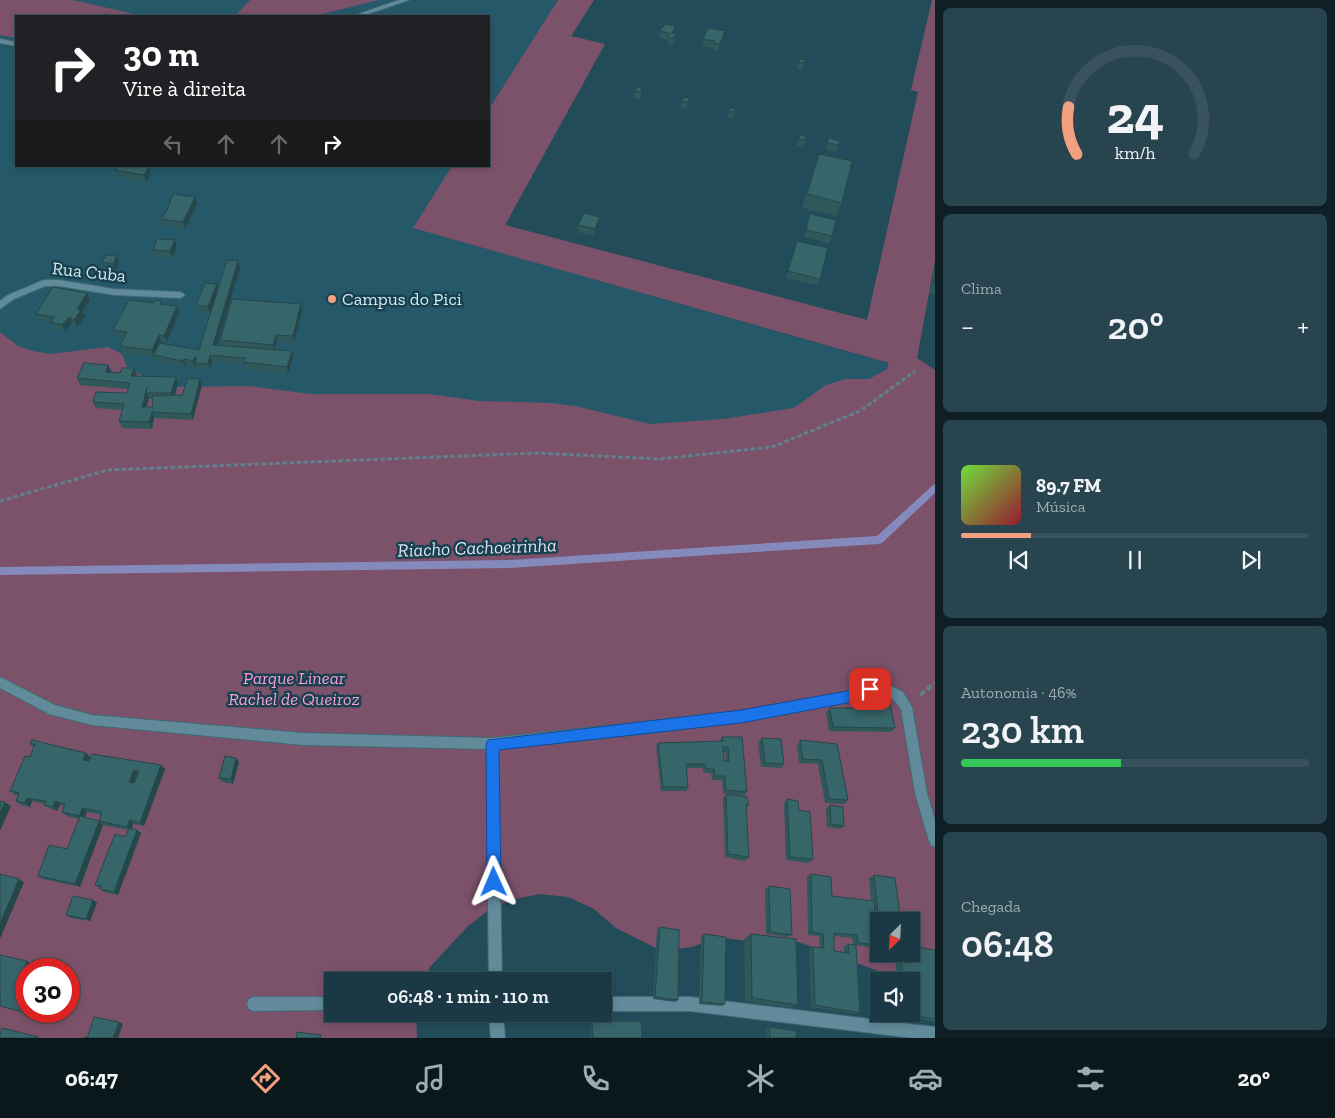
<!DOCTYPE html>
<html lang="pt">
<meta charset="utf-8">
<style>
:root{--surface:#1a3944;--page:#27444f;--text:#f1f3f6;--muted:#9facb2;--line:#38535d;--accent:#f2a07f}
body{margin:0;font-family:"Zilla Slab",serif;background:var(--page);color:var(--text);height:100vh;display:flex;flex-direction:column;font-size:19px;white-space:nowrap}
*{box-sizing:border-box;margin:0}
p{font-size:16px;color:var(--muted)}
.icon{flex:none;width:28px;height:28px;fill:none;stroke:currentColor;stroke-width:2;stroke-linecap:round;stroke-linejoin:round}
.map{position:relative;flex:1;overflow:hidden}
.details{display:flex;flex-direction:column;gap:8px;padding:8px;background:#0e1f25;width:400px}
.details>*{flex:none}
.top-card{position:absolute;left:15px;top:15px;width:475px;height:152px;border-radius:0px;box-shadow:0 2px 8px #0003,0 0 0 1px var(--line);background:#202124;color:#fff;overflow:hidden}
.needle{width:32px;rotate:204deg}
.fabs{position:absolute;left:870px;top:912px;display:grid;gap:10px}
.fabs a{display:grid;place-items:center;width:50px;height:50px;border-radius:0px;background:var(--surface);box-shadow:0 2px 8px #0003,0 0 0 1px var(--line);font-size:25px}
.speed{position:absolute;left:15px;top:958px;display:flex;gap:10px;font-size:25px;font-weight:700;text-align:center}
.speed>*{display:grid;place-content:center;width:65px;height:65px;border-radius:50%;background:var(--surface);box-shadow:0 2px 8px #0003,0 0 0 1px var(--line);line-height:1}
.speed .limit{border:8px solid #d22;background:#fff;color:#111}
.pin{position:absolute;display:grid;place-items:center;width:42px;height:42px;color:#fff;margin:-21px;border-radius:10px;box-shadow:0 2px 8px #0006}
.me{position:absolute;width:55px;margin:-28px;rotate:359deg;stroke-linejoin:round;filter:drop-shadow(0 0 4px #0008)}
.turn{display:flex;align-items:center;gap:18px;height:105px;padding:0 25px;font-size:22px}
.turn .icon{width:65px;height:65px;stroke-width:2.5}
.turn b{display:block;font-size:35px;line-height:42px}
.lanes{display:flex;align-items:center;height:48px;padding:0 25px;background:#0003;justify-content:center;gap:25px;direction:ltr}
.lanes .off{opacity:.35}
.big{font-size:38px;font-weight:600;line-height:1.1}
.details .tile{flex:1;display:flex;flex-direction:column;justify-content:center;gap:8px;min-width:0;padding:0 18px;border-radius:8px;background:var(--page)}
.details .dial{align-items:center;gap:0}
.dial svg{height:130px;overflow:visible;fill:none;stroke:var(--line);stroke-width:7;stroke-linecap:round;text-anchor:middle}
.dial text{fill:var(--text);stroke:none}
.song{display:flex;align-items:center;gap:15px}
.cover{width:60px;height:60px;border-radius:8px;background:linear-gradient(135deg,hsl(100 70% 55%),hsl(350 70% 35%))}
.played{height:5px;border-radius:2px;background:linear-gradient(90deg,var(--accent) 20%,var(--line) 20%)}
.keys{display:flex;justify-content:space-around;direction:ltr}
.heat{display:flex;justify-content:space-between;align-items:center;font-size:28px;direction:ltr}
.charge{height:8px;border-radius:4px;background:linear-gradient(90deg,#34c759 46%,var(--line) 0)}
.trip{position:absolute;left:324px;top:972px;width:288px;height:50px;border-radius:0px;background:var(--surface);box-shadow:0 2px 8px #0003,0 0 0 1px var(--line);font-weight:600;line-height:50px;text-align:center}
.tab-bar{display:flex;height:80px;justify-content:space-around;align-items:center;background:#0a171b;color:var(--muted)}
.tab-bar .icon{width:35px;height:35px}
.tab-bar .current{color:var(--accent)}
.tab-bar b{font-size:22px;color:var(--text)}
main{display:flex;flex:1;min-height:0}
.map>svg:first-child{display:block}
</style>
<main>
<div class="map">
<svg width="935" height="1038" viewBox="0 0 935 1038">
<rect width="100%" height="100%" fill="#234c5a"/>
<polygon fill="#25596a" points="0,0 558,0 489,109 489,16 16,16 16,166 452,166 413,228 915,371 860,411 0,501"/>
<g fill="#7c526b" fill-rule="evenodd">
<polygon points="0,0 72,0 144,16 16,16 16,38 0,35"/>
<polygon points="250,0 378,0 315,16 235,16"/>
<path d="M558 0H594L571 36 605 44 505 225 867 320 918 92 911 90 932 0H935V260L917 358 935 370V993L911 981H906L799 942 772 944 717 937 692 947 662 951 616 928 594 909 568 897 540 894 515 899 490 909 468 926 430 967 425 981H332V1014H416L417 1038H0V332L18 346 33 351 50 354 108 347 122 354 127 367 155 383 172 387 249 386 311 394H429L479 401 551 403 575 406 650 424 723 419 794 408 826 385 846 379H869L886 370 889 363 413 228 452 166H489V109ZM879 921H911V954H879ZM26 969H69V1011H26Z"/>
</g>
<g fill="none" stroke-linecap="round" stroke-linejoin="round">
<polygon fill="#858abc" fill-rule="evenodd" points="935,484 935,493 882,543 879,544 510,568 0,575 0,567 510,560 877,536 932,486"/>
<defs>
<g id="minor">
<polygon points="399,0 409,0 362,16 353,16"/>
<polygon points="0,39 16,42 16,46 0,43"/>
<polygon points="44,280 59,280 114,289 181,292 185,295 181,298 114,295 59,286 45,286 14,299 0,309 0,301 8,295"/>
<path d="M0 677 55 705 92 715 303 733 492 738 741 712 847 692 870 684 891 686 903 692 912 707 927 793 935 820V847L931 845 929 841 915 793 901 709C886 686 868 696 847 702 832 706 815 708 799 711 700 730 598 738 498 749L502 981H489L486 749 303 745 92 725 49 714 0 688Z"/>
<polygon points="254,997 332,997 332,1010 254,1011 249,1009 247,1004 249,999"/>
<polygon points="602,997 690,997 935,1027 935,1038 913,1038 690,1011 602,1011"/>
<polygon points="489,1014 503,1014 505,1038 491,1038"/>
</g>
</defs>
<use href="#minor" stroke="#426974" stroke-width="2"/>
<polyline stroke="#5f818d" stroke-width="3" stroke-dasharray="4.5 2.5" stroke-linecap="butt" points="0,501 108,470 538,453 660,459 772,447 860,411 915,371"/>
<polyline stroke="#5f818d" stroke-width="4" stroke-dasharray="6 3" stroke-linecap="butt" points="920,695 935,683"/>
<use href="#minor" fill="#618b9b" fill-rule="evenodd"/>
</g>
<g fill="#2f585b" fill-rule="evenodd">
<polygon points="660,31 674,33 674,34 675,34 674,41 672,45 667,44 668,40 659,38"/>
<polygon points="703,39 723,39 718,51 713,50 713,48 702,46"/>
<polygon points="800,59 805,60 802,70 797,69"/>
<polygon points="642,88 641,95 639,99 634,98 635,91"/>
<polygon points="689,98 686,109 680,108 682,101"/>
<polygon points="730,108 736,109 733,119 727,118"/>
<polygon points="800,135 806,137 803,147 796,146"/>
<polygon points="829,138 840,141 836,152 825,150"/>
<polygon points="819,154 842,203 836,216 802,208"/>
<polygon points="115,170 151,174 146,183 117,177"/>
<polygon points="195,197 197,204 185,229 163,226 161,219"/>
<polygon points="810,214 832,236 829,243 804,237"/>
<polygon points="600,217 599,224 594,236 578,232 578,225"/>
<polygon points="175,240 177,247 172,258 155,257 153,250"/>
<polygon points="797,241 820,279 817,285 786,278"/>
<polygon points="117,256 119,263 116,270 105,269 102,262"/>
<polygon points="240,268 217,346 222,346 220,340 302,311 294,343 277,342 275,350 293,358 288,374 245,369 244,364 212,362 210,370 198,369 196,366 195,368 186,366 185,367 156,362 154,357 123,353 120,346 124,338 116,337 113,330 154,303 161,301 163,304 179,313 167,342 161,342 161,343 199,350 212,307 210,313 198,312 196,305 218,289"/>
<polygon points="935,269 935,294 929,293 931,283 933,279 932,279 933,273"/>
<polygon points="87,293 90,300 82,312 85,317 77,327 72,323 65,332 54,329 51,323 40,321 36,314"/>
<path d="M108 365 111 373 137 375V376L176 377 178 383 175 395H182L202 385 193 420 154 418 152 429 122 428 119 421 122 410 96 408 93 402 127 393 128 389 80 385 77 378ZM149 398V399H152L153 407H146Z"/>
<polygon points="864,703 895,728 891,732 829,731 826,712 830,708 860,708"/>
<path d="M722 737H742L747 792 744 796 723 793 722 780H712L711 773H703V768H686L688 787 686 791H661L656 747 658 743 720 741ZM723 752H725L726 761H724Z"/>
<polygon points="762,738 784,764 781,768 761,767 758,742"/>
<path d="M32 740 90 757 89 761 161 765 165 769 144 826 133 824 132 829 137 830 141 833 118 895 104 892 100 889V888L95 885 125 837 128 830 103 825 80 887 43 879 38 876 67 849 79 819 67 816 62 812 64 806 60 805 57 811 49 808 44 805 45 804 32 801 30 807 21 805 16 801 18 795H15L10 791 30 757 34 747 30 744ZM87 812 101 815 99 821 85 817Z"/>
<polygon points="800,740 837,744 848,800 844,804 825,803 818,764 799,763 797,745"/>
<polygon points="239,762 233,784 222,782 219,778"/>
<polygon points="726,794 749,805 746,809 749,857 745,861 725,857 723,798"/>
<polygon points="787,799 799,810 813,859 809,863 786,860 784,803"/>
<polygon points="830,805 844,826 840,829 827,827 826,809"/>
<path d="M811 874 832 896 871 901 869 878 874 875 900 916 894 919 876 916 879 946 874 948 856 945 860 1013 855 1014 811 1007 809 949 813 947 820 948 819 936 808 935 807 877ZM834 936 852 938 853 945 848 944 844 946V952L834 951Z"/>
<polygon points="769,886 792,935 788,937 766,934 765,889"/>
<polygon points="93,900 97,903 90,921 71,918 66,915"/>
<polygon points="660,927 678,1000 675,1002 653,999 657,929"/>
<polygon points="704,934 725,1004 722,1006 699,1004 701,936"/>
<polygon points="751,934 798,1005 790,1008 745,1001 744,939"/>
<polygon points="935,950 935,1022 899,1015 899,1014 911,1014 911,981 897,981 895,955 898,954 911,954"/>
<polygon points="592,1021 642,1038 591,1038 590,1023"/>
<polygon points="770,1027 796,1038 767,1038 766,1028"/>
</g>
<g fill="#26474a">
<polygon points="725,31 723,39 718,51 720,44"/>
<polygon points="149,167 151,174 146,183 144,175"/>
<polygon points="195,197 197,204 185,229 183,222"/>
<polygon points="600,217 599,224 594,236 595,229"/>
<polygon points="175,240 177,247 172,258 170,251"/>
<polygon points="117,256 119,263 116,270 113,264"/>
<polygon points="238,261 240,268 215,352 213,345"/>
<polygon points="217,284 219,291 210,313 208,307"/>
<polygon points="87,293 90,300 82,312 85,317 77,327 74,320 77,309"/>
<polygon points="301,304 302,311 294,343 293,336"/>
<polygon points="177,306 179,313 167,342 164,336"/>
<polygon points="69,317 72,323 65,332 62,325"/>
<polygon points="159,335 161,342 156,355 154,355 152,350"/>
<polygon points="276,335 277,342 274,351 273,345"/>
<polygon points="292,351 293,358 288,374 287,367"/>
<polygon points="210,355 212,362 210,370 208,364"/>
<polygon points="195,357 197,363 195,363 196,366 195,368 193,361"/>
<polygon points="184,359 186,366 185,367 183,361"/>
<polygon points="108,365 112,372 109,379 106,372"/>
<polygon points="134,368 137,375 134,382 131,376"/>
<polygon points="176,377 178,383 174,400 171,393"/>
<polygon points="200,379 202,385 193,420 191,414"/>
<polygon points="147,387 146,393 149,398 145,413 142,407"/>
<polygon points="152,412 154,418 152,429 149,422"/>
<polygon points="86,753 90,757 87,764 83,760"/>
<polygon points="236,758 239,762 233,784 231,779"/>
<polygon points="161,765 165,769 144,826 140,823"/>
<polygon points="134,770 138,774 133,786 129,782"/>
<polygon points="27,798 32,801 30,807 25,803"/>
<polygon points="55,801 60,805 57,811 53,807"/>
<polygon points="5,802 11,806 0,831 0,815"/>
<polygon points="82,808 87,812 84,820 80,816"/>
<polygon points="130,820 133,824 131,831 127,827"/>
<polygon points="99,821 103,825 80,887 75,884"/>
<polygon points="137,830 141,833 118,895 114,892"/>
<polygon points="19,879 24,882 0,939 0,923"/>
<polygon points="93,900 97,903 90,921 86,919"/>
<polygon points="27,961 33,964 31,969 26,969 26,979 25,982 19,980"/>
<polygon points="56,1011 61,1011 58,1021 53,1020"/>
<polygon points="119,1022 123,1024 118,1038 113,1038"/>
</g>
<g fill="#37666a" stroke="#26474a" fill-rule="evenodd">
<polygon points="665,24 675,26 672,34 660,31"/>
<polygon points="708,28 725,31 720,44 714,43 715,41 703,39"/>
<polygon points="670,33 675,34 673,38 668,37"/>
<polygon points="800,59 805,60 805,63 799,62"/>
<polygon points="637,87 642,88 640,92 635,91"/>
<polygon points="683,97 689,98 688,102 682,101"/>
<polygon points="730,108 736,109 735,112 729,111"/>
<polygon points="800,135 806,137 805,140 799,139"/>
<polygon points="829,138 840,141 839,145 827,143"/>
<polygon points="819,154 852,161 842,203 807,194"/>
<polygon points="118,166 144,166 149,167 144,175 115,170"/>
<polygon points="173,194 195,197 183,222 161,219 167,210"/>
<polygon points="584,213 600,217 595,229 578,225"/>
<polygon points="810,214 836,220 832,236 806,230"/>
<polygon points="157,239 175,240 170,251 153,250"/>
<polygon points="797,241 828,248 820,279 788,271"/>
<polygon points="106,255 117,256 113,264 102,262"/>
<polygon points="227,260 238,261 213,345 292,351 287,367 243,362 245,358 231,357 210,355 208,364 195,363 197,357 195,357 193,361 184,359 183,361 153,355 160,343 199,350"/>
<polygon points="935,276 935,286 933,286"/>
<polygon points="205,283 217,284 208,307 196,305"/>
<polygon points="53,287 87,293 77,309 81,310 74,320 69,317 62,325 51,322 54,317 36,314"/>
<polygon points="232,299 301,304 293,336 276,335 273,345 220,340"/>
<polygon points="129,300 154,303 156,300 161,301 160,304 177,306 164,336 159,335 152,350 120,346 127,332 113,330"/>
<polygon points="84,363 108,365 106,372 120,373 122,368 134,368 131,376 176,377 171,393 146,393 147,387 142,407 153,407 152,396 182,395 188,378 200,379 191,414 152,412 149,422 119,421 124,404 93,402 96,392 127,393 130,383 77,378"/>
<polygon points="864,703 890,704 895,728 833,727 830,708 865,708"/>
<path d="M722 737H742L747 792 726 790 725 776H715L714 769H706L705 764H686L688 787H663L658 743 723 741ZM723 747H728L729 761H724Z"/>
<polygon points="762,738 781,739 784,764 765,763"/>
<path d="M32 740 86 753 83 760 89 761 92 754 161 765 140 823 130 820 127 827 99 821 102 812 82 808 80 816 62 812 65 804 55 801 53 807 44 805 46 801 27 798 25 803 16 801 19 793 10 791 25 756 30 757 35 744H30ZM134 770 139 771 134 783 129 782Z"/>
<polygon points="800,740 837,744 848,800 829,799 822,760 803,759"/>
<polygon points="225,756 236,758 231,779 219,778"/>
<polygon points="726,794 747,797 749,805 746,805 749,857 728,854"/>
<polygon points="787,799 798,801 799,810 810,812 813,859 790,857"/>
<polygon points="0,801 5,802 0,815"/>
<polygon points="830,805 843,807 844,826 831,824"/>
<polygon points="80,816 99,821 75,884 38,876 49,845 67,849"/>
<polygon points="129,828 137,830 114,892 100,889 101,886 95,885 115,834 125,837"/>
<polygon points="0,874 19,879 0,923"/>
<polygon points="811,874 831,877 832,896 874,901 879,945 858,943 857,935 834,933 834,951 849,953 848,944 856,945 860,1013 815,1005 813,947 824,948 823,934 812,932"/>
<polygon points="874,875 895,878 900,916 878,913"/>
<polygon points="769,886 790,889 792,935 770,932"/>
<polygon points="73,896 93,900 86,919 66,915"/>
<polygon points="660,927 679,930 678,1000 655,997"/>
<polygon points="704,934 726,937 725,1004 702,1002"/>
<polygon points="751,934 796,939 798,1005 752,998"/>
<polygon points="911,946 935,950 935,1019 905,1014 911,1014 911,981 903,981 901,954 911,954"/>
<polygon points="0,955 27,961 19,980 26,982 26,1011 56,1011 53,1020 0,1006"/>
<polygon points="94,1017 119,1022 113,1038 84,1038 84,1037 87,1038"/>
<polygon points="592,1021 641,1021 642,1038 593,1038"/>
<polygon points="770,1027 796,1031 796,1038 770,1038"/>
<polygon points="2,1028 38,1037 38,1038 0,1038 0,1034"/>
<polygon points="297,1032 321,1035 320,1038 296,1038"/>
</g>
<polygon fill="#1a73e8" stroke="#114b97" points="870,683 874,685 876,689 874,693 847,703 741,723 499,750 501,882 499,888 494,890 489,888 487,882 486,744 488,740 741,710 847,691"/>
<circle fill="#f2a07f" stroke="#18414f" stroke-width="2" cx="332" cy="299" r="5"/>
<g text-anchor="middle" stroke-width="5" stroke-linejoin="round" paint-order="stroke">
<g font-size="18" fill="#d3e9f1" stroke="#18414f">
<text transform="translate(89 272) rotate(6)" y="6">Rua Cuba</text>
</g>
<g font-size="18" fill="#d3e9f1" stroke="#18414f" text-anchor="start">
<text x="342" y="305">Campus do Pici</text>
</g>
<g font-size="18" font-style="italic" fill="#fb9ad5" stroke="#18414f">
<text x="294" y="684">Parque Linear<tspan x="294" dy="21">Rachel de Queiroz</tspan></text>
</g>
<g font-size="19" font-style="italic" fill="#dedff3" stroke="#18414f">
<text transform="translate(477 547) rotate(-2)" y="7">Riacho Cachoeirinha</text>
</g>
</g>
</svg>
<div class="fabs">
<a><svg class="needle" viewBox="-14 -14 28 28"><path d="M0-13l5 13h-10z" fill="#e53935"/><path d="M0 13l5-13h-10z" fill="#9facb2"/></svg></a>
<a><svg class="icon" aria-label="sound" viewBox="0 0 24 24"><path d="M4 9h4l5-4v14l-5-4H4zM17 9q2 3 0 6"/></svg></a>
</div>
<div class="speed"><div class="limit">30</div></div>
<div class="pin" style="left:870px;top:689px;background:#d93025"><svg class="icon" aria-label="arrive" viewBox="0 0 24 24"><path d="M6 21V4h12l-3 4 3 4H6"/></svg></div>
<svg class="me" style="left:494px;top:882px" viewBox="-20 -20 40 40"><path d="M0-17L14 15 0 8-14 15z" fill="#1a73e8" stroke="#fff" stroke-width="4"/></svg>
<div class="trip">06:48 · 1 min · 110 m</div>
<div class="top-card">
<div class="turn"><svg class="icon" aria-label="right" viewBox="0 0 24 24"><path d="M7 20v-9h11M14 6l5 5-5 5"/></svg><div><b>30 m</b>Vire à direita</div></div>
<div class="lanes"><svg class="icon off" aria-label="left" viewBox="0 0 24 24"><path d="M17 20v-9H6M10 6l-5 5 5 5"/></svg><svg class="icon off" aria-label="ahead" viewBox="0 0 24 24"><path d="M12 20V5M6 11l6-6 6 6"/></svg><svg class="icon off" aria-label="ahead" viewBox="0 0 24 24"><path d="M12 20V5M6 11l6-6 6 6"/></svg><svg class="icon" aria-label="right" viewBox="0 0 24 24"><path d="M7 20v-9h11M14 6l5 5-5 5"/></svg></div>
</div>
</div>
<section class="details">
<div class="tile dial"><svg viewBox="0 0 100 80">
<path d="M14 69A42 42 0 1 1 86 69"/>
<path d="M14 69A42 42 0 0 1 9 40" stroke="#f2a07f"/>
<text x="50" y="56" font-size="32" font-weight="700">24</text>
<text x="50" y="72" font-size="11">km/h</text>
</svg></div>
<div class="tile"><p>Clima</p>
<div class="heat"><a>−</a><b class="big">20°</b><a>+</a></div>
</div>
<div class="tile">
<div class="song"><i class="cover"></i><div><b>89.7 FM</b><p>Música</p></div></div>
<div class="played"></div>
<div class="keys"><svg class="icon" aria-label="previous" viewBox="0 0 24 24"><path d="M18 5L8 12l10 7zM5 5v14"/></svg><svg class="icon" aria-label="pause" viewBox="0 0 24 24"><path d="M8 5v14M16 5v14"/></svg><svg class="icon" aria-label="next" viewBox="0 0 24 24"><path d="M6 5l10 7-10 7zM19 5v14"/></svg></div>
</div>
<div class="tile"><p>Autonomia · 46%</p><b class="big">230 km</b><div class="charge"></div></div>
<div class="tile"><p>Chegada</p><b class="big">06:48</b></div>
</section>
</main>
<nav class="tab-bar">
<b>06:47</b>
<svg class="icon current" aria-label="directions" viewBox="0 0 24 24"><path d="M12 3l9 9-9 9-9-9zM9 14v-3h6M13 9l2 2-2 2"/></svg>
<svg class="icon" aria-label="music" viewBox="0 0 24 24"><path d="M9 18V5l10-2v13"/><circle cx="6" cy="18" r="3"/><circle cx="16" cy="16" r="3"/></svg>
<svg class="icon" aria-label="phone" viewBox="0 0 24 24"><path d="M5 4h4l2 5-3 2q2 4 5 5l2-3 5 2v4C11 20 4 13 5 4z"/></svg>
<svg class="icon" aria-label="climate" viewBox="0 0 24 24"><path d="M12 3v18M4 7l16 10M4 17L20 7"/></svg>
<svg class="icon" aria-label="car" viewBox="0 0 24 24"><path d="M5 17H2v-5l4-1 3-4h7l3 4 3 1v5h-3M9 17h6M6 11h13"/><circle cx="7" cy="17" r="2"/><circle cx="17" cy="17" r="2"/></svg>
<svg class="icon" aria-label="filters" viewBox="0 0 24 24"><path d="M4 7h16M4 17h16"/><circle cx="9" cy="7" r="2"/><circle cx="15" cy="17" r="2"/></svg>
<b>20°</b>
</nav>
